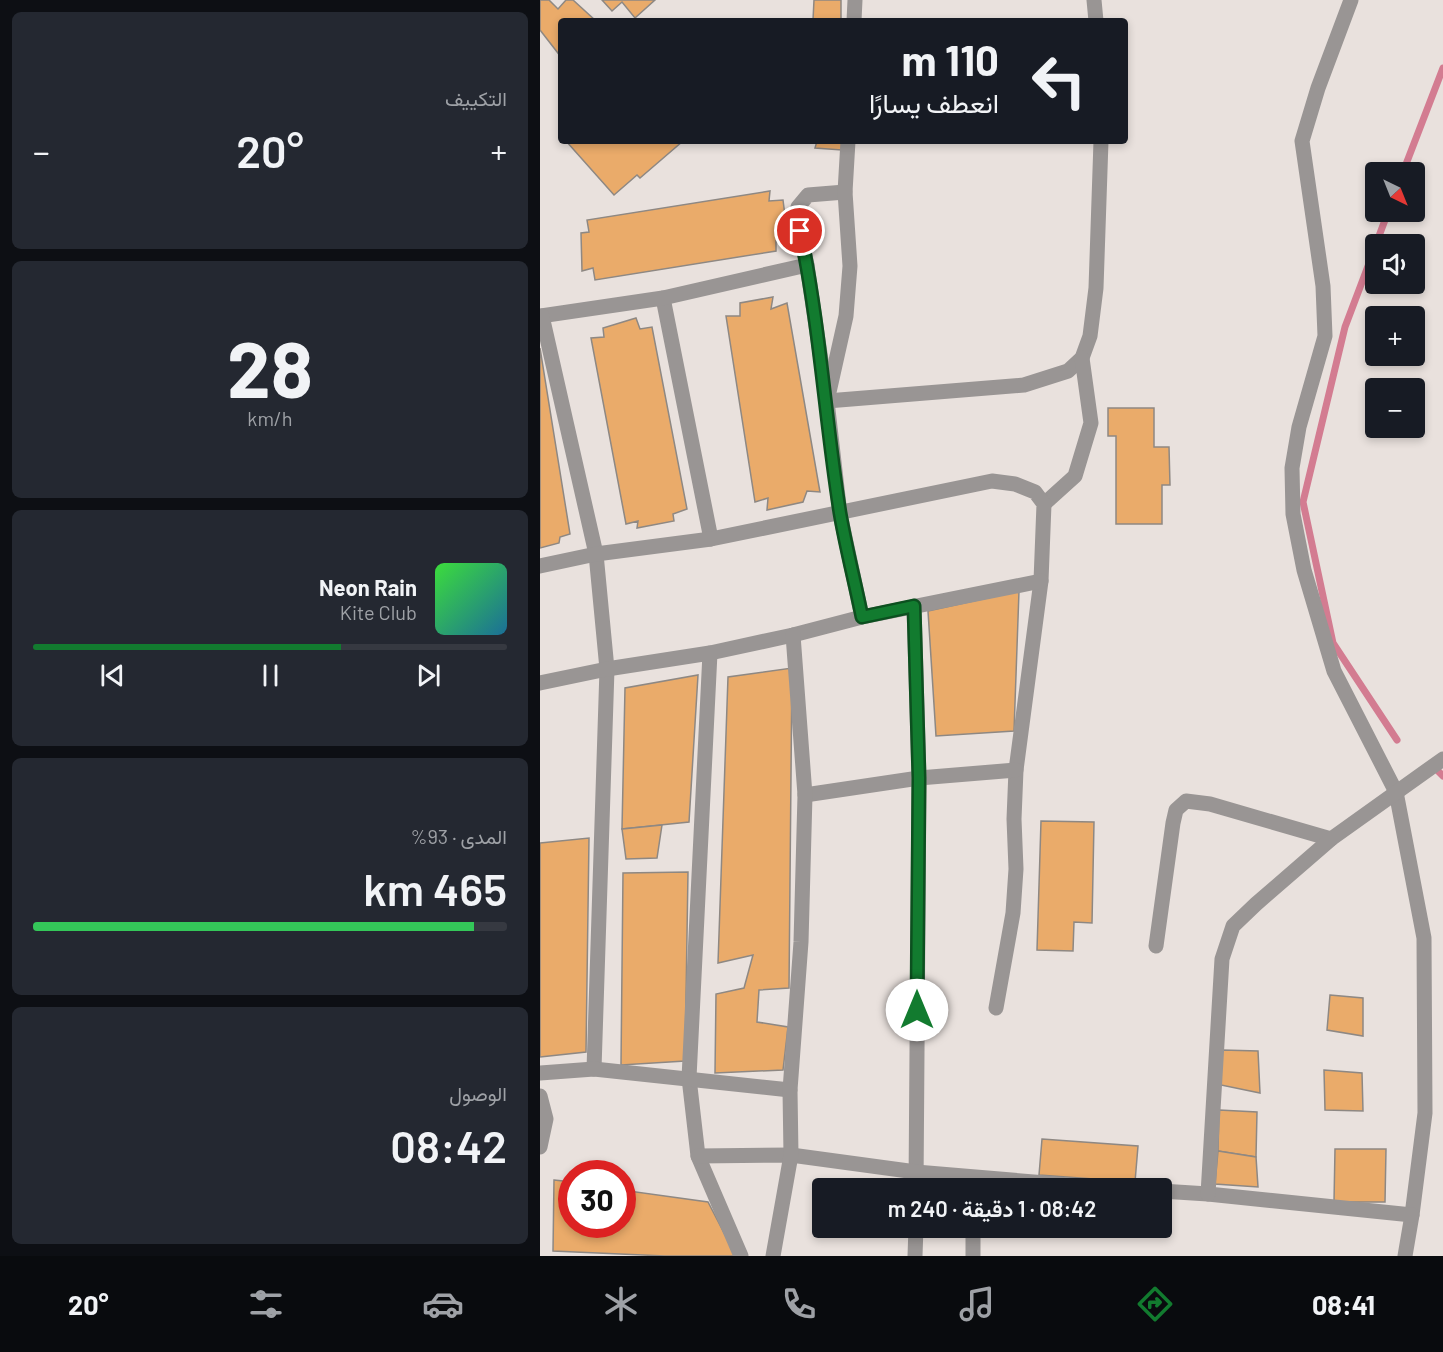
<!DOCTYPE html>
<html lang="ar">
<meta charset="utf-8">
<style>
:root{--surface:#171b24;--page:#242831;--text:#f1f3f6;--muted:#9ea1a6;--line:#363941;--accent:#127b2f}
body{margin:0;font-family:Barlow,Vazirmatn,sans-serif;background:var(--page);color:var(--text);direction:rtl;height:100vh;display:flex;flex-direction:column;font-size:22px;white-space:nowrap}
*{box-sizing:border-box;margin:0}
p{font-size:20px;color:var(--muted)}
.icon{flex:none;width:33px;height:33px;fill:none;stroke:currentColor;stroke-width:2;stroke-linecap:round;stroke-linejoin:round}
.map{position:relative;flex:1;overflow:hidden;direction:ltr}
.details{display:flex;flex-direction:column;gap:12px;padding:12px;background:#0d0f14;width:540px}
.details>*{flex:none}
.top-card{position:absolute;left:18px;top:18px;width:570px;height:126px;border-radius:6px;box-shadow:0 3px 9px #0003;direction:rtl;background:#171b24;color:var(--text);overflow:hidden}
.needle{width:39px;rotate:137deg}
.fabs{position:absolute;left:825px;top:162px;display:grid;gap:12px}
.fabs a{display:grid;place-items:center;width:60px;height:60px;border-radius:6px;background:var(--surface);box-shadow:0 3px 9px #0003;font-size:30px}
.speed{position:absolute;left:18px;top:1160px;display:flex;gap:12px;font-size:30px;font-weight:700;text-align:center}
.speed>*{display:grid;place-content:center;width:78px;height:78px;border-radius:50%;background:var(--surface);box-shadow:0 3px 9px #0003;line-height:1}
.speed .limit{border:9px solid #d22;background:#fff;color:#111}
.pin{position:absolute;display:grid;place-items:center;width:51px;height:51px;color:#fff;margin:-26px;border:3px solid #fff;border-radius:50%;box-shadow:0 2px 6px #0007}
.me{position:absolute;width:66px;margin:-33px;rotate:0deg;stroke-linejoin:round;filter:drop-shadow(0 0 4px #0008)}
.turn{display:flex;align-items:center;gap:21px;height:126px;padding:0 30px;font-size:27px}
.turn .icon{width:78px;height:78px;stroke-width:2.5}
.turn b{display:block;font-size:42px;line-height:51px}
.big{font-size:45px;font-weight:600;line-height:1.1}
.details .tile{flex:1;display:flex;flex-direction:column;justify-content:center;gap:9px;min-width:0;padding:0 21px;border-radius:9px;background:var(--page)}
.details .dial{align-items:center;gap:0}
.dial b{font-size:78px;line-height:1}
.song{display:flex;align-items:center;gap:18px}
.cover{width:72px;height:72px;border-radius:9px;background:linear-gradient(135deg,hsl(120 70% 55%),hsl(200 70% 35%))}
.played{height:6px;border-radius:3px;background:linear-gradient(90deg,var(--accent) 65%,var(--line) 65%)}
.keys{display:flex;justify-content:space-around;direction:ltr}
.heat{display:flex;justify-content:space-between;align-items:center;font-size:33px;direction:ltr}
.charge{height:9px;border-radius:4px;background:linear-gradient(90deg,#34c759 93%,var(--line) 0)}
.trip{position:absolute;left:272px;top:1178px;width:360px;height:60px;border-radius:6px;background:var(--surface);box-shadow:0 3px 9px #0003;font-weight:600;line-height:60px;text-align:center;direction:rtl}
.dock{display:flex;height:96px;justify-content:space-around;align-items:center;background:#090b0e;color:var(--muted)}
.dock .icon{width:42px;height:42px}
.dock .current{color:var(--accent)}
.dock b{font-size:27px;color:var(--text)}
main{display:flex;flex:1;min-height:0}
.map>svg:first-child{display:block}
</style>
<main>
<div class="map">
<svg width="903" height="1256" viewBox="0 0 903 1256">
<rect width="100%" height="100%" fill="#e9e1dd"/>
<g fill="none" stroke-linecap="round" stroke-linejoin="round">
<g stroke="#d37c91" stroke-width="7">
<polyline points="863,172 903,68"/>
<polyline points="836,244 848,212"/>
<polyline points="836,245 805,327 763,502 793,643 857,740"/>
<polyline points="896,769 903,776"/>
</g>
</g>
<g fill="#eaab6a" stroke="#8e8883" stroke-width="1.5">
<polygon points="0,0 9,0 18,9 26,0 33,0 56,21 21,21 21,57 0,30"/>
<polygon points="62,0 115,0 95,18 82,2 72,11"/>
<polygon points="274,0 301,0 301,21 180,21 180,19 273,20"/>
<polygon points="26,141 143,141 100,178 97,175 74,195"/>
<polygon points="277,141 302,141 302,150 275,148"/>
<polygon points="230,191 229,201 243,200 248,239 236,241 236,251 55,280 53,268 42,271 41,233 49,232 47,220"/>
<polygon points="233,297 231,309 247,303 280,492 267,491 263,502 227,510 228,498 215,502 186,316 200,316 200,303"/>
<polygon points="96,318 100,329 112,327 147,509 133,514 134,521 97,528 98,521 86,524 51,338 64,337 63,328"/>
<polygon points="0,348 30,534 20,537 19,543 0,548"/>
<polygon points="568,408 614,408 614,447 629,447 630,485 622,485 622,524 576,524 576,436 568,436"/>
<polygon points="479,591 474,731 396,736 388,611"/>
<polygon points="252,668 249,988 219,990 217,1022 248,1027 243,1070 175,1073 176,994 204,988 213,955 178,963 188,677"/>
<polygon points="158,675 149,822 82,829 85,688"/>
<polygon points="501,821 554,822 552,923 534,922 533,951 497,950"/>
<polygon points="122,825 117,858 86,859 82,829"/>
<polygon points="49,838 46,1052 0,1057 0,843"/>
<polygon points="148,872 145,1061 81,1065 83,873"/>
<polygon points="790,995 823,998 823,1036 787,1030"/>
<polygon points="682,1050 718,1051 720,1093 676,1084"/>
<polygon points="784,1070 822,1073 823,1111 785,1110"/>
<polygon points="679,1110 717,1112 716,1157 678,1151"/>
<polygon points="502,1139 598,1146 595,1182 499,1175"/>
<polygon points="795,1149 846,1149 845,1202 794,1202"/>
<polygon points="678,1151 716,1157 718,1187 675,1184"/>
<polygon points="14,1180 32,1182 32,1224 82,1224 82,1190 168,1202 196,1256 125,1256 13,1251"/>
</g>
<g fill="none" stroke-linecap="round" stroke-linejoin="round">
<g stroke="#999594" stroke-width="15">
<polyline points="554,0 556,21"/>
<polyline points="811,0 778,88 762,141 783,286 785,336 759,427 752,468 753,514 764,570 794,671 856,792 884,938 885,1113 872,1215 865,1256"/>
<polyline points="314,21 315,0"/>
<polyline points="305,192 268,195 258,207 256,214 267,265 287,401 300,514 322,617"/>
<polyline points="123,298 171,539"/>
<polyline points="0,316 123,298 267,265"/>
<polyline points="2,316 56,554 67,669 54,1069"/>
<polyline points="289,392 306,316 310,266 305,192 308,141"/>
<polyline points="287,401 484,385 528,371 542,358 550,336 556,288 561,141"/>
<polyline points="504,504 535,476 551,423 542,358"/>
<polyline points="0,566 56,554 171,539 452,481 475,484 495,492 504,504 501,581 476,770 474,819 476,869 473,913 456,1008"/>
<polyline points="374,606 379,778 376,1188"/>
<polyline points="170,653 149,1078 158,1156 201,1256"/>
<polyline points="0,683 67,669 170,653 253,635 322,617 501,581"/>
<polyline points="265,795 379,778 476,770"/>
<polyline points="616,946 633,823 636,810 646,801 670,804 791,839"/>
<polyline points="0,1073 54,1069 250,1090"/>
<polyline points="0,1096 6,1119 0,1147"/>
<polyline points="158,1156 251,1155 376,1172 565,1188"/>
<polyline points="621,1191 668,1194 872,1215"/>
<polyline points="668,1194 682,959 693,926 716,904 791,839 903,759"/>
<polyline points="433,1227 433,1256"/>
<polyline points="233,1256 251,1155 250,1090 261,942 265,795 253,635"/>
<polyline points="375,1256 376,1227"/>
</g>
</g>
<g fill="none" stroke-linecap="round" stroke-linejoin="round">
<defs>
<path id="route" d="M260 231C280 325 285 419 300 513 306 548 315 582 322 617L374 606 379 778 377 1010"/>
</defs>
<use href="#route" stroke="#0c501f" stroke-width="15"/>
<use href="#route" stroke="#127b2f" stroke-width="10"/>
</g>
</svg>
<div class="fabs">
<a><svg class="needle" viewBox="-14 -14 28 28"><path d="M0-13l5 13h-10z" fill="#e53935"/><path d="M0 13l5-13h-10z" fill="#9ea1a6"/></svg></a>
<a><svg class="icon" aria-label="sound" viewBox="0 0 24 24"><path d="M4 9h4l5-4v14l-5-4H4zM17 9q2 3 0 6"/></svg></a>
<a>+</a>
<a>−</a>
</div>
<div class="speed"><div class="limit">30</div></div>
<div class="pin" style="left:260px;top:231px;background:#d93025"><svg class="icon" aria-label="arrive" viewBox="0 0 24 24"><path d="M6 21V4h12l-3 4 3 4H6"/></svg></div>
<svg class="me" style="left:377px;top:1010px" viewBox="-20 -20 40 40"><circle r="19" fill="#fff"/><path d="M0-13L10 11 0 6-10 11z" fill="#127b2f"/></svg>
<div class="trip">08:42 · 1 دقيقة · 240 m</div>
<div class="top-card">
<div class="turn"><svg class="icon" aria-label="left" viewBox="0 0 24 24"><path d="M17 20v-9H6M10 6l-5 5 5 5"/></svg><div><b>110 m</b>انعطف يسارًا</div></div>
</div>
</div>
<section class="details">
<div class="tile"><p>التكييف</p>
<div class="heat"><a>−</a><b class="big">20°</b><a>+</a></div>
</div>
<div class="tile dial"><b>28</b><p>km/h</p></div>
<div class="tile">
<div class="song"><i class="cover"></i><div><b>Neon Rain</b><p>Kite Club</p></div></div>
<div class="played"></div>
<div class="keys"><svg class="icon" aria-label="previous" viewBox="0 0 24 24"><path d="M18 5L8 12l10 7zM5 5v14"/></svg><svg class="icon" aria-label="pause" viewBox="0 0 24 24"><path d="M8 5v14M16 5v14"/></svg><svg class="icon" aria-label="next" viewBox="0 0 24 24"><path d="M6 5l10 7-10 7zM19 5v14"/></svg></div>
</div>
<div class="tile"><p>المدى · 93%</p><b class="big">465 km</b><div class="charge"></div></div>
<div class="tile"><p>الوصول</p><b class="big">08:42</b></div>
</section>
</main>
<nav class="dock">
<b>08:41</b>
<svg class="icon current" aria-label="directions" viewBox="0 0 24 24"><path d="M12 3l9 9-9 9-9-9zM9 14v-3h6M13 9l2 2-2 2"/></svg>
<svg class="icon" aria-label="music" viewBox="0 0 24 24"><path d="M9 18V5l10-2v13"/><circle cx="6" cy="18" r="3"/><circle cx="16" cy="16" r="3"/></svg>
<svg class="icon" aria-label="phone" viewBox="0 0 24 24"><path d="M5 4h4l2 5-3 2q2 4 5 5l2-3 5 2v4C11 20 4 13 5 4z"/></svg>
<svg class="icon" aria-label="climate" viewBox="0 0 24 24"><path d="M12 3v18M4 7l16 10M4 17L20 7"/></svg>
<svg class="icon" aria-label="car" viewBox="0 0 24 24"><path d="M5 17H2v-5l4-1 3-4h7l3 4 3 1v5h-3M9 17h6M6 11h13"/><circle cx="7" cy="17" r="2"/><circle cx="17" cy="17" r="2"/></svg>
<svg class="icon" aria-label="filters" viewBox="0 0 24 24"><path d="M4 7h16M4 17h16"/><circle cx="9" cy="7" r="2"/><circle cx="15" cy="17" r="2"/></svg>
<b>20°</b>
</nav>
